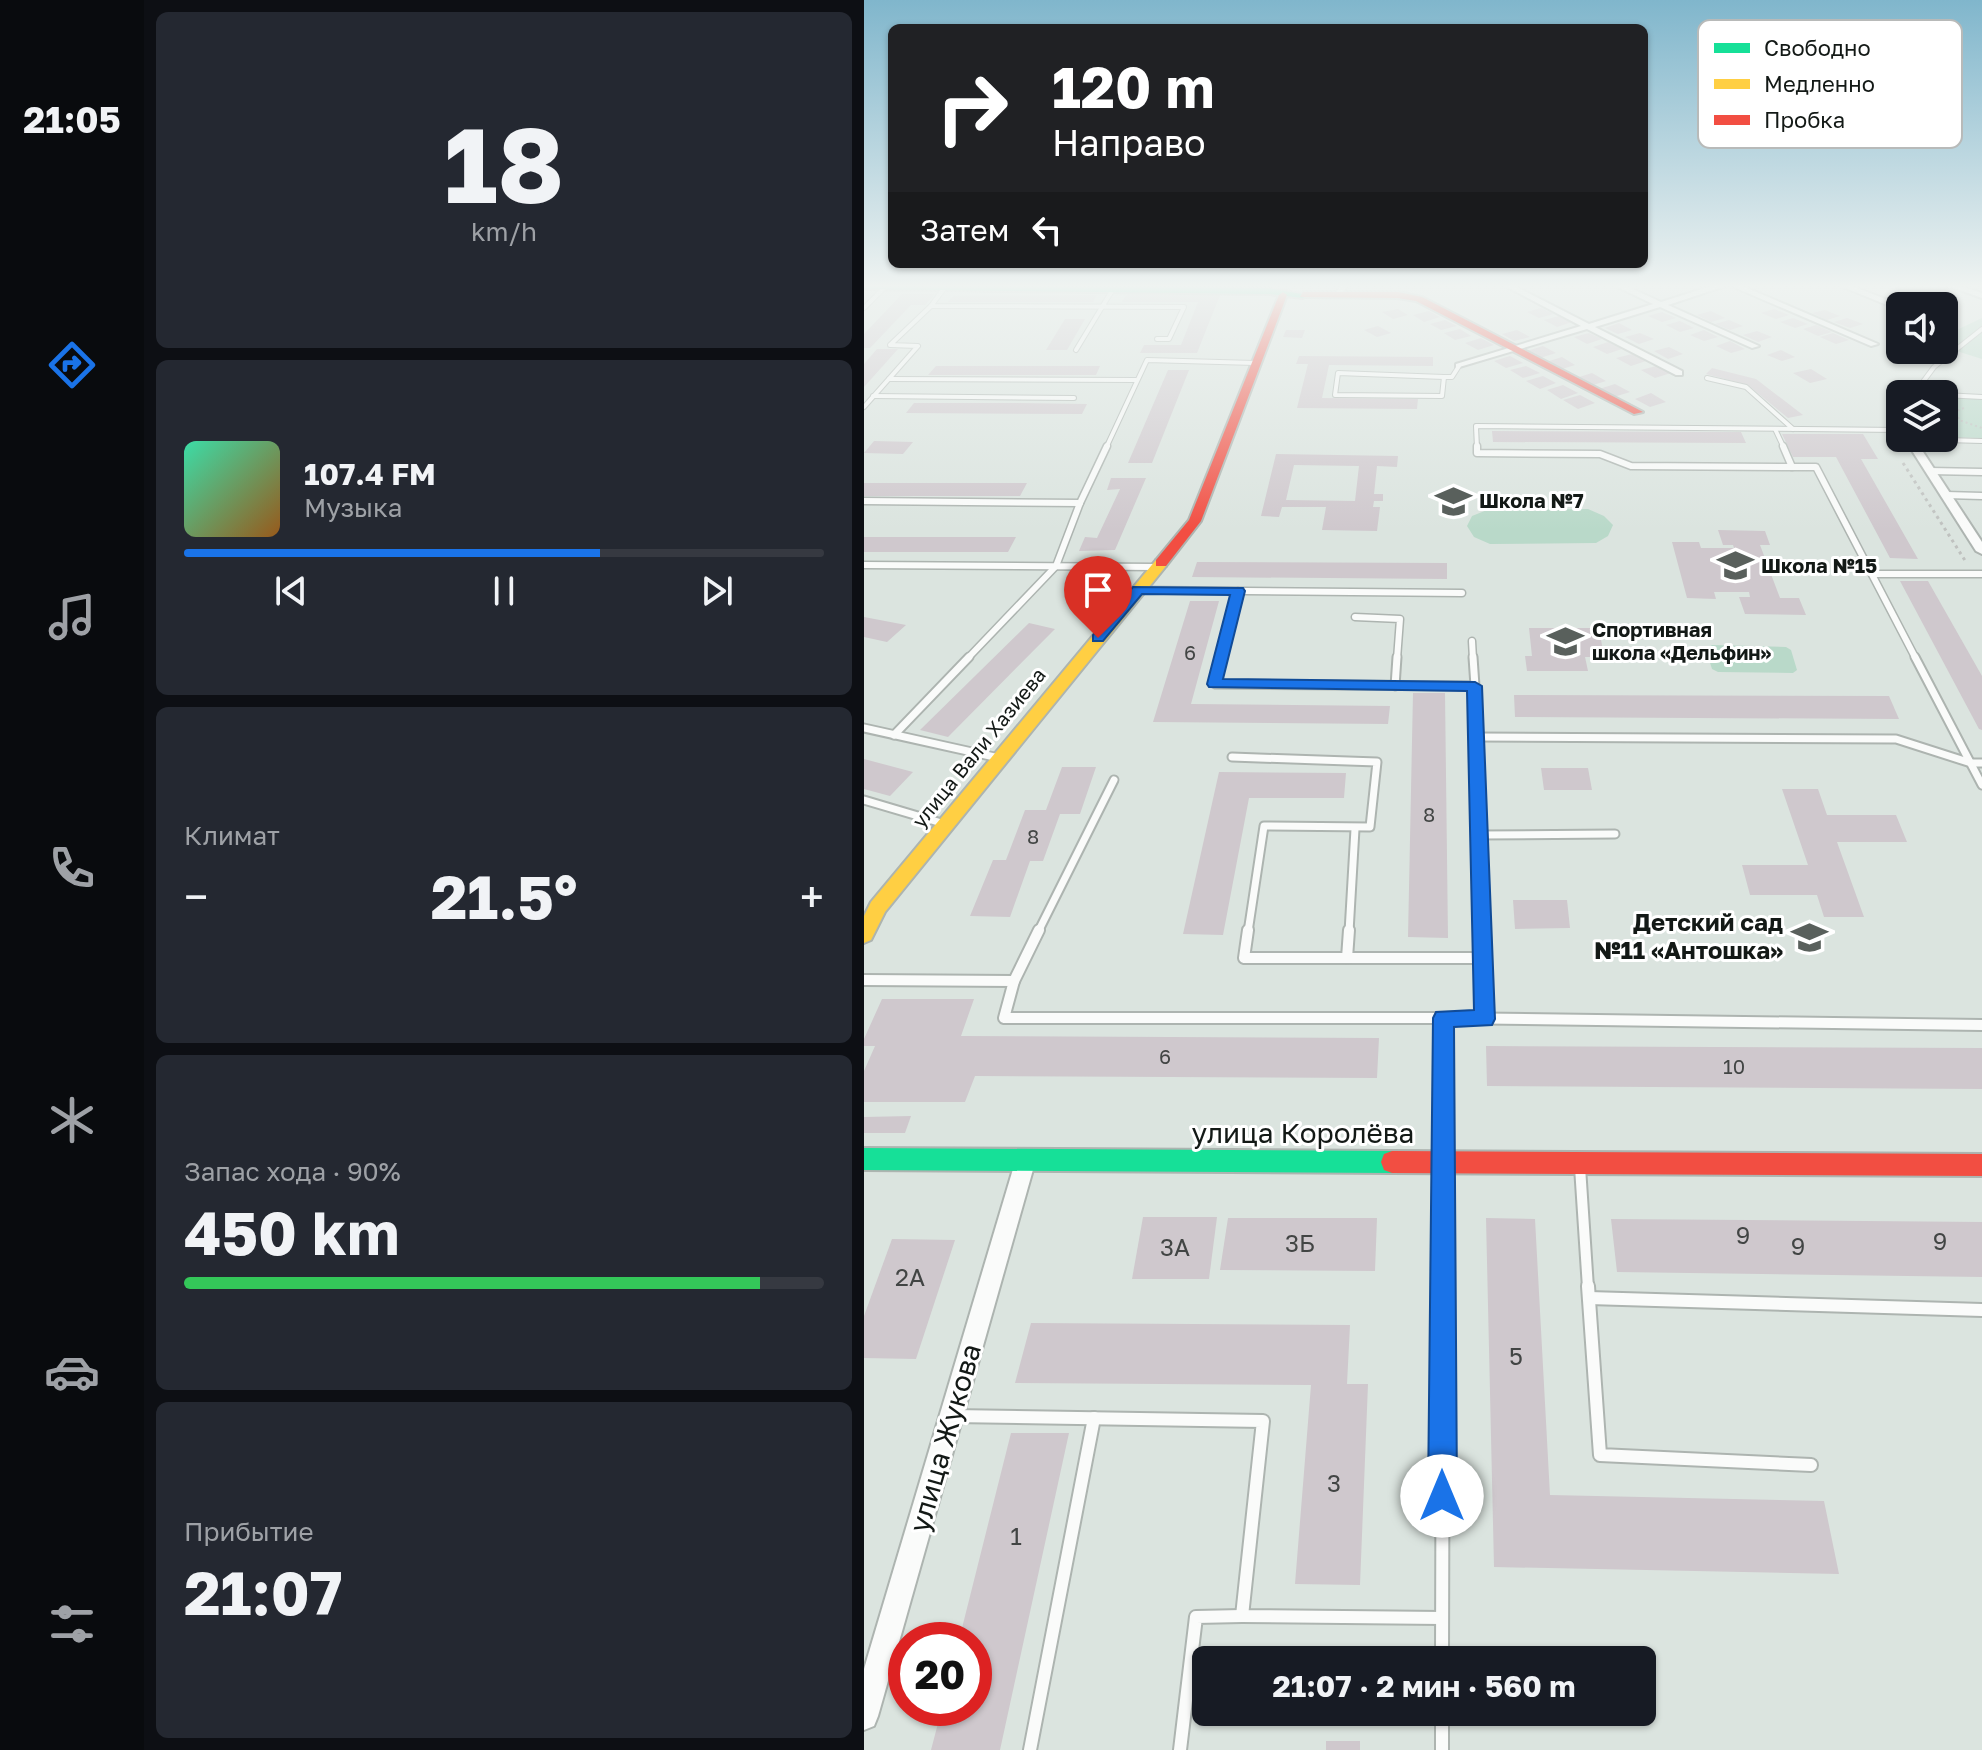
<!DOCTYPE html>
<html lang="ru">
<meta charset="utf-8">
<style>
:root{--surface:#171b24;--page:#242831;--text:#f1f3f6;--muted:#9ea1a6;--line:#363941;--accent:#1a73e8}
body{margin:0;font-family:"Golos Text",sans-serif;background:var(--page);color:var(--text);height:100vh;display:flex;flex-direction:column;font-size:30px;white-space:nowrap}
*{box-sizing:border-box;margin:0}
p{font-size:26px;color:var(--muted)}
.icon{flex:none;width:44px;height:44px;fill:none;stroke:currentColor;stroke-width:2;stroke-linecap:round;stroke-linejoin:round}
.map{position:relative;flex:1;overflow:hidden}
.drawer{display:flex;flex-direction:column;gap:12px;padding:12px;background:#0d0f14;width:720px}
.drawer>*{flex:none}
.top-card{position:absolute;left:24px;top:24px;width:760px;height:244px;border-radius:12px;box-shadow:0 2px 6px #0004;background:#202124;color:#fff;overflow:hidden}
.fabs{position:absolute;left:1022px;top:292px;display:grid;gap:16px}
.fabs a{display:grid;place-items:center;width:72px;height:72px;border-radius:12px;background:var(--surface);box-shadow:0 2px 6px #0004;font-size:40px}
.speed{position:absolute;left:24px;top:1622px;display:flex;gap:16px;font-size:40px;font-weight:700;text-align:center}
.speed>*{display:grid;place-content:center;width:104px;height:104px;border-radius:50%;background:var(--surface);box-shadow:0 2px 6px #0004;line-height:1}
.speed .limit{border:12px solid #d22;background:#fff;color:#111}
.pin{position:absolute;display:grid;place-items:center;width:68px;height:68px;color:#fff;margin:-82px -34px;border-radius:50% 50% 50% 0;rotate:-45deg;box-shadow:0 0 8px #0007}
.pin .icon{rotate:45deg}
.me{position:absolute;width:88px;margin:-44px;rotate:0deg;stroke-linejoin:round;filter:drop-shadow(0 0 6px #0008)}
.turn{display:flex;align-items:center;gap:28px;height:168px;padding:0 32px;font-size:36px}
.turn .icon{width:104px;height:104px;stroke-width:2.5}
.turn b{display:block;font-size:56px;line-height:68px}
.then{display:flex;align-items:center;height:76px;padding:0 32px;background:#0003;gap:16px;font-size:30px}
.big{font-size:60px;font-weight:700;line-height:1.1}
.drawer .tile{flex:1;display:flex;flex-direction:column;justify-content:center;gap:12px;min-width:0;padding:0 28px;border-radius:12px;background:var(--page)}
.drawer .dial{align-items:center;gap:0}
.dial b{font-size:104px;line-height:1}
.song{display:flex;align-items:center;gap:24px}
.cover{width:96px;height:96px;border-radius:12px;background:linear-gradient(135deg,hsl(160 70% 55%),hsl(30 70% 35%))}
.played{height:8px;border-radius:4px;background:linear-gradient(90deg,var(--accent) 65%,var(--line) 65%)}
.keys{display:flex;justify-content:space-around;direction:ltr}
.heat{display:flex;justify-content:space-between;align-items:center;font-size:44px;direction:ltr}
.charge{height:12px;border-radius:6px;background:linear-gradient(90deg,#34c759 90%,var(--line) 0)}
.trip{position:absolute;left:328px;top:1646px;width:464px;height:80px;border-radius:12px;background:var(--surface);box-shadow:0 2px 6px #0004;font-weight:700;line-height:80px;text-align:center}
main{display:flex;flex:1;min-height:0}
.dock{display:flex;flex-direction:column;width:144px;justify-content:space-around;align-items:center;background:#090b0e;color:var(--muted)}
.dock .icon{width:56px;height:56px}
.dock .active{color:var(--accent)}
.dock b{font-size:36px;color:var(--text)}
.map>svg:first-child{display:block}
</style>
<main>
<nav class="dock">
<b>21:05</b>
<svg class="icon active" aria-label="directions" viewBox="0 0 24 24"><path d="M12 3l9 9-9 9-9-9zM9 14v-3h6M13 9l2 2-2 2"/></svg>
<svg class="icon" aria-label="music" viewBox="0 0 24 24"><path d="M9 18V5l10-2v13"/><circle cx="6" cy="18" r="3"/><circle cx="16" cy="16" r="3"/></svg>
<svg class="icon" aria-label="phone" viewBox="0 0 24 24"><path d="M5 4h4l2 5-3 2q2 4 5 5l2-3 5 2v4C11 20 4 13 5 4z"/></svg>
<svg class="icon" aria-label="climate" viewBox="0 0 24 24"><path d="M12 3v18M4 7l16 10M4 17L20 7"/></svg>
<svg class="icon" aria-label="car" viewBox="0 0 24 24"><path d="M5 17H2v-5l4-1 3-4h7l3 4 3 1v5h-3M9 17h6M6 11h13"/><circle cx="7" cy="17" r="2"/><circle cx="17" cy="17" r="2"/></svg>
<svg class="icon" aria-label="filters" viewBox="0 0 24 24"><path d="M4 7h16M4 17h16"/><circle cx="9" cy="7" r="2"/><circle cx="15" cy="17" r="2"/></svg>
</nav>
<section class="drawer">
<div class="tile dial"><b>18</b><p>km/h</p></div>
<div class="tile">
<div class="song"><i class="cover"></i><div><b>107.4 FM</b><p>Музыка</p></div></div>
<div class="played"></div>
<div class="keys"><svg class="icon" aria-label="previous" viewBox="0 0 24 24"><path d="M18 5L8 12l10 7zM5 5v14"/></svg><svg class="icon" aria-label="pause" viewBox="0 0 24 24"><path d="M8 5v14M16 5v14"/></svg><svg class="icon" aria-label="next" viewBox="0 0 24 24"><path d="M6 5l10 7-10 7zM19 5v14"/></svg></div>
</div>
<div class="tile"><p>Климат</p>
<div class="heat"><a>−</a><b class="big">21.5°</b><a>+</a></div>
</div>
<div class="tile"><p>Запас хода · 90%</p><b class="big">450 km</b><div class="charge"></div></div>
<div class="tile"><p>Прибытие</p><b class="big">21:07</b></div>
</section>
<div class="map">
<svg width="1118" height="1750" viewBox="0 0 1118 1750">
<rect width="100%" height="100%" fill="#dbe4df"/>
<g fill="#b9d9c9">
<polygon points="1118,318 1118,359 1080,347 1080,336"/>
<polygon points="1115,394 1118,396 1118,438 1080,437 1080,398"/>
<polygon points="724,509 740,516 749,525 744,536 732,543 626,544 610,537 603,526 608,516 623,510"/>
<polygon points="848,645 922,647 927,650 933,670 929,673 854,672 848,669 842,650"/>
</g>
<g fill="#cfc8cd" fill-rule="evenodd">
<polygon points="38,294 71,294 61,305 47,305 6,348 0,348 0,334"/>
<polygon points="233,295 229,302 84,302 89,296"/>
<polygon points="262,295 356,295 333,353 276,353 280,345 317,345 334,302 258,302"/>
<polygon points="677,308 690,314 675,318 663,312"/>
<polygon points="534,309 544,315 529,319 518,312"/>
<polygon points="910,309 925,315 912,319 897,313"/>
<polygon points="961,310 976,316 963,320 948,313"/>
<polygon points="565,311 576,317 560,322 549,315"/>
<polygon points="847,311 861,318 847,322 833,315"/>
<polygon points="798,312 812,318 798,322 784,316"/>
<polygon points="695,316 708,322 693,327 680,320"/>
<polygon points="929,318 944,324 931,328 916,322"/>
<polygon points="983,318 999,324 986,328 970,322"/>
<polygon points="201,319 221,319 203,350 182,350"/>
<polygon points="581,320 593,326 577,330 566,324"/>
<polygon points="865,320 879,326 866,330 851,324"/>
<polygon points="816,321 830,328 816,332 802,325"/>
<polygon points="755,323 768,330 754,334 741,328"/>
<polygon points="952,325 968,332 954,336 939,329"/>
<polygon points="514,326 527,333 513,337 500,330"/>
<polygon points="596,329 607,336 591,340 580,333"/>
<polygon points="422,330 441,330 438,338 419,337"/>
<polygon points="653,330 666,337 650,341 638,334"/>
<polygon points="840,330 854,337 840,341 826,335"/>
<polygon points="893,331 908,337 894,342 879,335"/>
<polygon points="725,333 738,339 723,344 710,337"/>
<polygon points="776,333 790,339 775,344 761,337"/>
<polygon points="969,333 985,340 972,344 956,337"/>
<polygon points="617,338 630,345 614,350 601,343"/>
<polygon points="866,341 881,349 867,353 852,346"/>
<polygon points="744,342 758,349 743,354 729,347"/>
<polygon points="679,346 692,353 676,358 663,351"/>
<polygon points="805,347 819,354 804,359 790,351"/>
<polygon points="13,349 34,349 0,387 0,364"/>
<polygon points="917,350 931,357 918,361 903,355"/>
<polygon points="768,354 782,361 767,366 752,358"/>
<polygon points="435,356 569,357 569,366 465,365 458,398 554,399 553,409 433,408 444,364 432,364"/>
<polygon points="646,356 659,363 642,368 630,361"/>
<polygon points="698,357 711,365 695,370 682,362"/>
<polygon points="72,366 236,366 232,375 64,375"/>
<polygon points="662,366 676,373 659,378 646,370"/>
<polygon points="792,366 807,373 791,378 777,370"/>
<polygon points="848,368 892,379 939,415 924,418 884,385 842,374"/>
<polygon points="947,369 963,379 946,383 929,373"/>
<polygon points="304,370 325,370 288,463 264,463"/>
<polygon points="728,373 742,381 726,386 712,378"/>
<polygon points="679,376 692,383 676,389 662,381"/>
<polygon points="751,384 766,392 750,397 735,389"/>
<polygon points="699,385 714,393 697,399 683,390"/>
<polygon points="787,393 802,402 786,407 771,399"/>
<polygon points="716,395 731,403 714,409 699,400"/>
<polygon points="50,403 154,403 223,404 218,414 42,413"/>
<polygon points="628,431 877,432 882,443 629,442"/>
<polygon points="918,434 999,434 1014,459 997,459 1054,559 1026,558 972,457 929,457"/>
<polygon points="10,441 49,442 39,454 0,453"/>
<path d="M412 454 534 456 533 467 513 466 510 494H519V501H510L509 507H516L513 531 458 530 462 507H418L415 517 397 516ZM430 465 495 466 491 501 422 500Z"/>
<polygon points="247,478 282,478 251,550 215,551 221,537 233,538 256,489 243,490"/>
<polygon points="0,483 163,483 156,496 0,496"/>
<polygon points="854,530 901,531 906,545 896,545 916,598 935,598 942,615 881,614 875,597 886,597 885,592 850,592 852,599 823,598 808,542 835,542 837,548 870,548 869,545 859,545"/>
<polygon points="0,537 152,537 144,552 0,552"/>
<polygon points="333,562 583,563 583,579 328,577"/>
<polygon points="1036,581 1064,581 1118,676 1118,730 1115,729"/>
<polygon points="326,601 355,601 327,704 526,706 524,724 289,722"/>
<polygon points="0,617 42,625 23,642 0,637"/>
<polygon points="165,623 191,629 84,737 56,730"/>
<polygon points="665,628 735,628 740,657 721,657 724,671 663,671 661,656 668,656"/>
<polygon points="549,693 581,693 584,938 544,937"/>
<polygon points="650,695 1025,696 1035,719 651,717"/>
<polygon points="0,759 49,772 26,796 0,789"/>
<polygon points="198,767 232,767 216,814 196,814 179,861 166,861 146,917 106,916 129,860 142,860 161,810 182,810"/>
<polygon points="677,768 724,768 728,790 680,790"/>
<polygon points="355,772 482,773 480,798 385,798 359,935 319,934"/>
<polygon points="918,789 954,789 963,815 1032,815 1043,842 973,842 1000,917 960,917 953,895 886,895 878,865 944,865"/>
<polygon points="649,900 703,900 706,928 651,929"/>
<polygon points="18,999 110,999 97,1036 515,1038 513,1078 111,1076 101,1102 0,1102 0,1071 11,1046 0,1046 0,1039"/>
<polygon points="622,1046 1118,1048 1118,1089 623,1086"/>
<polygon points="47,1116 41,1133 0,1133 0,1117"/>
<polygon points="279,1217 353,1217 345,1279 268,1279"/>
<polygon points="364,1218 513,1218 511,1271 356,1270"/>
<polygon points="622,1218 671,1219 686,1495 960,1501 975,1574 630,1567"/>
<polygon points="747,1219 1118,1222 1118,1277 753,1272"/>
<polygon points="28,1239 91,1240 52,1359 0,1358 0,1316"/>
<polygon points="167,1323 486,1325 483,1384 504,1384 496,1585 431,1584 447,1385 151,1383"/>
<polygon points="147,1433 205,1433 136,1750 67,1750 78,1708 110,1708 110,1640 95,1640"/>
<rect x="462" y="1741" width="34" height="9"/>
</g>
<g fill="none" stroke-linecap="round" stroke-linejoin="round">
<defs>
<g id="lane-far4">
<polyline points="81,287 67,306 320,307 305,339 293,339"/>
<polyline points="0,308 22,286"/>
<polyline points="212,350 249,289"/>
<polygon points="474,373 580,377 578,396 471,395"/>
<polyline points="580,377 588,377 595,366"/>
<polyline points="843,378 882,387 929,429"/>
<polyline points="25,379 272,380"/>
<polyline points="1050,394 1070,367 1118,329"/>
<polyline points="1080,395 1118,397"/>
<polyline points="9,396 210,398"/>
<polyline points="0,407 54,346 26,345 67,306"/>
<polyline points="1036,409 1027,415 1036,426"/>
<polyline points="911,429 920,448"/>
<polyline points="1046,439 1118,441"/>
<polyline points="242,448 283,360 391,363"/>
<polyline points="613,448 612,426 1036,430"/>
</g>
<g id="lane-far3">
<polyline points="613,446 613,453 736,454 767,466 928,467 919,446"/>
<polyline points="928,467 952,467 1052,659"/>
<polyline points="1066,471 1118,472"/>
<polyline points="1082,495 1118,496"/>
<polyline points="0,501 216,503"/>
<polyline points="0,565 292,567"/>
<polyline points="1008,574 1118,574"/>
<polyline points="275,590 598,593"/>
<polyline points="491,617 536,619 533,659"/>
<polyline points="608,641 609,659"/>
<polyline points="103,659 192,566 216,503 243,446"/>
<polyline points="357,659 374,591"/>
</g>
<g id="lane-far2">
<polyline points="358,657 351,684 611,686 618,932"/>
<polyline points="609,657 611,686"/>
<polyline points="1051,657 1118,785"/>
<polyline points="531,686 533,657"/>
<polyline points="0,728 135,758"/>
<polyline points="30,735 105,657"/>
<polyline points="612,737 1032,739 1107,763 1118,763"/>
<polyline points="368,757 513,762 506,827 400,826 384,932"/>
<polyline points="0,800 81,824"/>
<polyline points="615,835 751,834"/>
<polyline points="174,932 250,780"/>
<polyline points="485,932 491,829"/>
</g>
<g id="lane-far1">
<polyline points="384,930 380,958 619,958"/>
<polyline points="618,930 621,1019"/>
<polyline points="483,958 485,930"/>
<polyline points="0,980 150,981 140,1018 579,1018"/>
<polyline points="150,981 175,930"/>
<polyline points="716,1167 724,1288"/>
<polyline points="579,1288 579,1018 1118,1025"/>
</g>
<g id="lane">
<polyline points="724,1286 736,1455 947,1465"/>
<polyline points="725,1298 1118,1310"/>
<polyline points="89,1416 399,1421 378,1616 578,1618"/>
<polyline points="578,1660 579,1286"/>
<polyline points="578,1712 578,1750"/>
<polyline points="166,1750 230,1418"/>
<polyline points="316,1750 332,1617 378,1616"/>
</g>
<g id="street">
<polygon points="476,285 484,285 476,296 472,294"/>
<polygon points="639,285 649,285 725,324 789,304 749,285 760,285 797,302 851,285 864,285 804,305 895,346 888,348 796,307 731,327 818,371 818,375 812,375 723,329 592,368 592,364 717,326"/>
<polygon points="865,285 876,285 1014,344 1007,346"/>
<polygon points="974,285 986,285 1039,306 1033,309"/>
<polygon points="1082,285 1094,285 1118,293 1118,298"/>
<polygon points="1040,438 1050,438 1118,542 1118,554 1112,551"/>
<polygon points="162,1149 169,1152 172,1159 14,1716 10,1726 0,1730 0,1669 152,1159 155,1152"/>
</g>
<g id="fast">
<polygon points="0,285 405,288 443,295 439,298 405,294 0,289"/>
<polygon points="0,1148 528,1151 536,1154 539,1162 536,1170 528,1173 0,1170"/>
</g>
<polygon id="slow" points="297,559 302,560 302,566 21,912 7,940 0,943 0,916 7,902 292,560"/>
<g id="jam">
<polygon points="419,292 423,295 337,521 302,566 292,566 292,560 325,520 415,295"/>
<polygon points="439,292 534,292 558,297 779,412 770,414 552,301 534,298 436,297"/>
<polygon points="528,1151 1118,1154 1118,1176 528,1173 520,1170 517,1162 520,1154"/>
</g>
</defs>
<use href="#lane-far4" stroke="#adb4b0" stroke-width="6"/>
<use href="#lane-far3" stroke="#adb4b0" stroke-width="9"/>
<use href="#lane-far2" stroke="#adb4b0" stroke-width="11"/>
<use href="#lane-far1" stroke="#adb4b0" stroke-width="14"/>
<use href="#lane" stroke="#adb4b0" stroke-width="16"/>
<use href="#street" stroke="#adb4b0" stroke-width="4"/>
<use href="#fast" stroke="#adb4b0" stroke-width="4"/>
<use href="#slow" stroke="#adb4b0" stroke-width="4"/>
<use href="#jam" stroke="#adb4b0" stroke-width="4"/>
<polyline stroke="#bfc1bf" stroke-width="2" stroke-dasharray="2 3" stroke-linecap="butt" points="1100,408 1092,411 1095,420 1118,428"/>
<polyline stroke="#bfc1bf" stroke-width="3" stroke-dasharray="3 4" stroke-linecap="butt" points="1039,463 1102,562"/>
<use href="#lane-far4" stroke="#fafbfa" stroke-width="4"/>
<use href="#lane-far3" stroke="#fafbfa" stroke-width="6"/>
<use href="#lane-far2" stroke="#fafbfa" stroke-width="7"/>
<use href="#lane-far1" stroke="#fafbfa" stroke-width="10"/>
<use href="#lane" stroke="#fafbfa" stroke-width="12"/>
<use href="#street" fill="#fafbfa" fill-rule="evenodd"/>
<use href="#fast" fill="#16e098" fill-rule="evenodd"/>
<use href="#slow" fill="#ffcf43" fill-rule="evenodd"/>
<use href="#jam" fill="#f24e42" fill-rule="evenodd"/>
</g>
<linearGradient id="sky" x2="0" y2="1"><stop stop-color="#80b6cc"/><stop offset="0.54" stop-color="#eff3f1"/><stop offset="1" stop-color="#eff3f1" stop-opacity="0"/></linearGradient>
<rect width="1118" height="530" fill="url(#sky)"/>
<polygon fill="#1a73e8" stroke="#114b97" stroke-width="2" points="269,587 379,588 381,591 359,679 611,682 618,686 631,1019 628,1025 590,1027 593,1496 588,1506 578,1511 568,1506 564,1496 569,1018 572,1012 610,1010 603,691 345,687 343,684 366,595 278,594 239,641 229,641 229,635"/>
<defs>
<symbol id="school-bare" viewBox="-9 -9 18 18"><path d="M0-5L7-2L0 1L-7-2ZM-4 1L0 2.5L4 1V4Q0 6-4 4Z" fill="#59605c" stroke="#fff" stroke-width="2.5" paint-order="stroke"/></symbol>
</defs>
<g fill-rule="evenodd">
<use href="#school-bare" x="564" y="476" width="51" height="51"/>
<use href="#school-bare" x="846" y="540" width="51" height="51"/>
<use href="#school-bare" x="676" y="616" width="51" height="51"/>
<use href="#school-bare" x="920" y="912" width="51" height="51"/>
</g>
<g text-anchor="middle" stroke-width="6" stroke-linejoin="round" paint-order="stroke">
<g font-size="20" font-weight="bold" fill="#131916" stroke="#fff" text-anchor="start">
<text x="615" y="508">Школа №7</text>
<text x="897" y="573">Школа №15</text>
<text x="728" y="637">Спортивная<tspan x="728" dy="23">школа «Дельфин»</tspan></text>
</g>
<g font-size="20" fill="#424544">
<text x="326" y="660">6</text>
<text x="565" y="822">8</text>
<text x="169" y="844">8</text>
<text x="301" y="1064">6</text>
<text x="870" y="1074">10</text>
</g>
<g font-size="20" fill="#131916" stroke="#fff">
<text transform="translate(115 748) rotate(-51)" y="7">улица Вали Хазиева</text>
</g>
<g font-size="24" font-weight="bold" fill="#131916" stroke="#fff" text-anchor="end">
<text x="919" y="931">Детский сад<tspan x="919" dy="28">№11 «Антошка»</tspan></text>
</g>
<g font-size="24" fill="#424544">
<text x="879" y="1244">9</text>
<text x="1076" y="1250">9</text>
<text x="436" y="1252">3Б</text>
<text x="934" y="1255">9</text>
<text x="311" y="1256">3А</text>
<text x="46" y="1286">2А</text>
<text x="652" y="1365">5</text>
<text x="470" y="1492">3</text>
<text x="152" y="1545">1</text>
</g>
<g font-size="28" fill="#131916" stroke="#fff">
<text x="439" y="1143">улица Королёва</text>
<text transform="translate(81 1438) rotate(-74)" y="10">улица Жукова</text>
</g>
</g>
<rect x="834" y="20" width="264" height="128" rx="12" fill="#fff" stroke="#b8bab9" stroke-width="2"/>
<rect x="850" y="43" width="36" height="10" fill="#16e098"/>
<rect x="850" y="79" width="36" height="10" fill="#ffcf43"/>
<rect x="850" y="115" width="36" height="10" fill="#f24e42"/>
<g font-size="22" fill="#131916">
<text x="900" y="56">Свободно</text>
<text x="900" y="92">Медленно</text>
<text x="900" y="128">Пробка</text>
</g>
</svg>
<div class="fabs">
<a><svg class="icon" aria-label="sound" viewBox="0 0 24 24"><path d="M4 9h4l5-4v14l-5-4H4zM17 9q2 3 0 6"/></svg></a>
<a><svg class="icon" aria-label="layers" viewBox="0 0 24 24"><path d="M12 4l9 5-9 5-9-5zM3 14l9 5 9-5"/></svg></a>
</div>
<div class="speed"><div class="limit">20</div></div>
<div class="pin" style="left:234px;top:638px;background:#d93025"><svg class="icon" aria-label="arrive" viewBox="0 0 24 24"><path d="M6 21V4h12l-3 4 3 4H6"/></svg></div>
<svg class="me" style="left:578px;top:1496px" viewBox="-20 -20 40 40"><circle r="19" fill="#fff"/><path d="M0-13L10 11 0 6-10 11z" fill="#1a73e8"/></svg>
<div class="trip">21:07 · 2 мин · 560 m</div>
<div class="top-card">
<div class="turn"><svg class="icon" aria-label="right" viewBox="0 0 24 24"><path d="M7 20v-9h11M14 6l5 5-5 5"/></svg><div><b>120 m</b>Направо</div></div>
<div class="then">Затем<svg class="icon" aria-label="left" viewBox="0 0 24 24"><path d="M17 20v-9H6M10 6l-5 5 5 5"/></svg></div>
</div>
</div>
</main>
